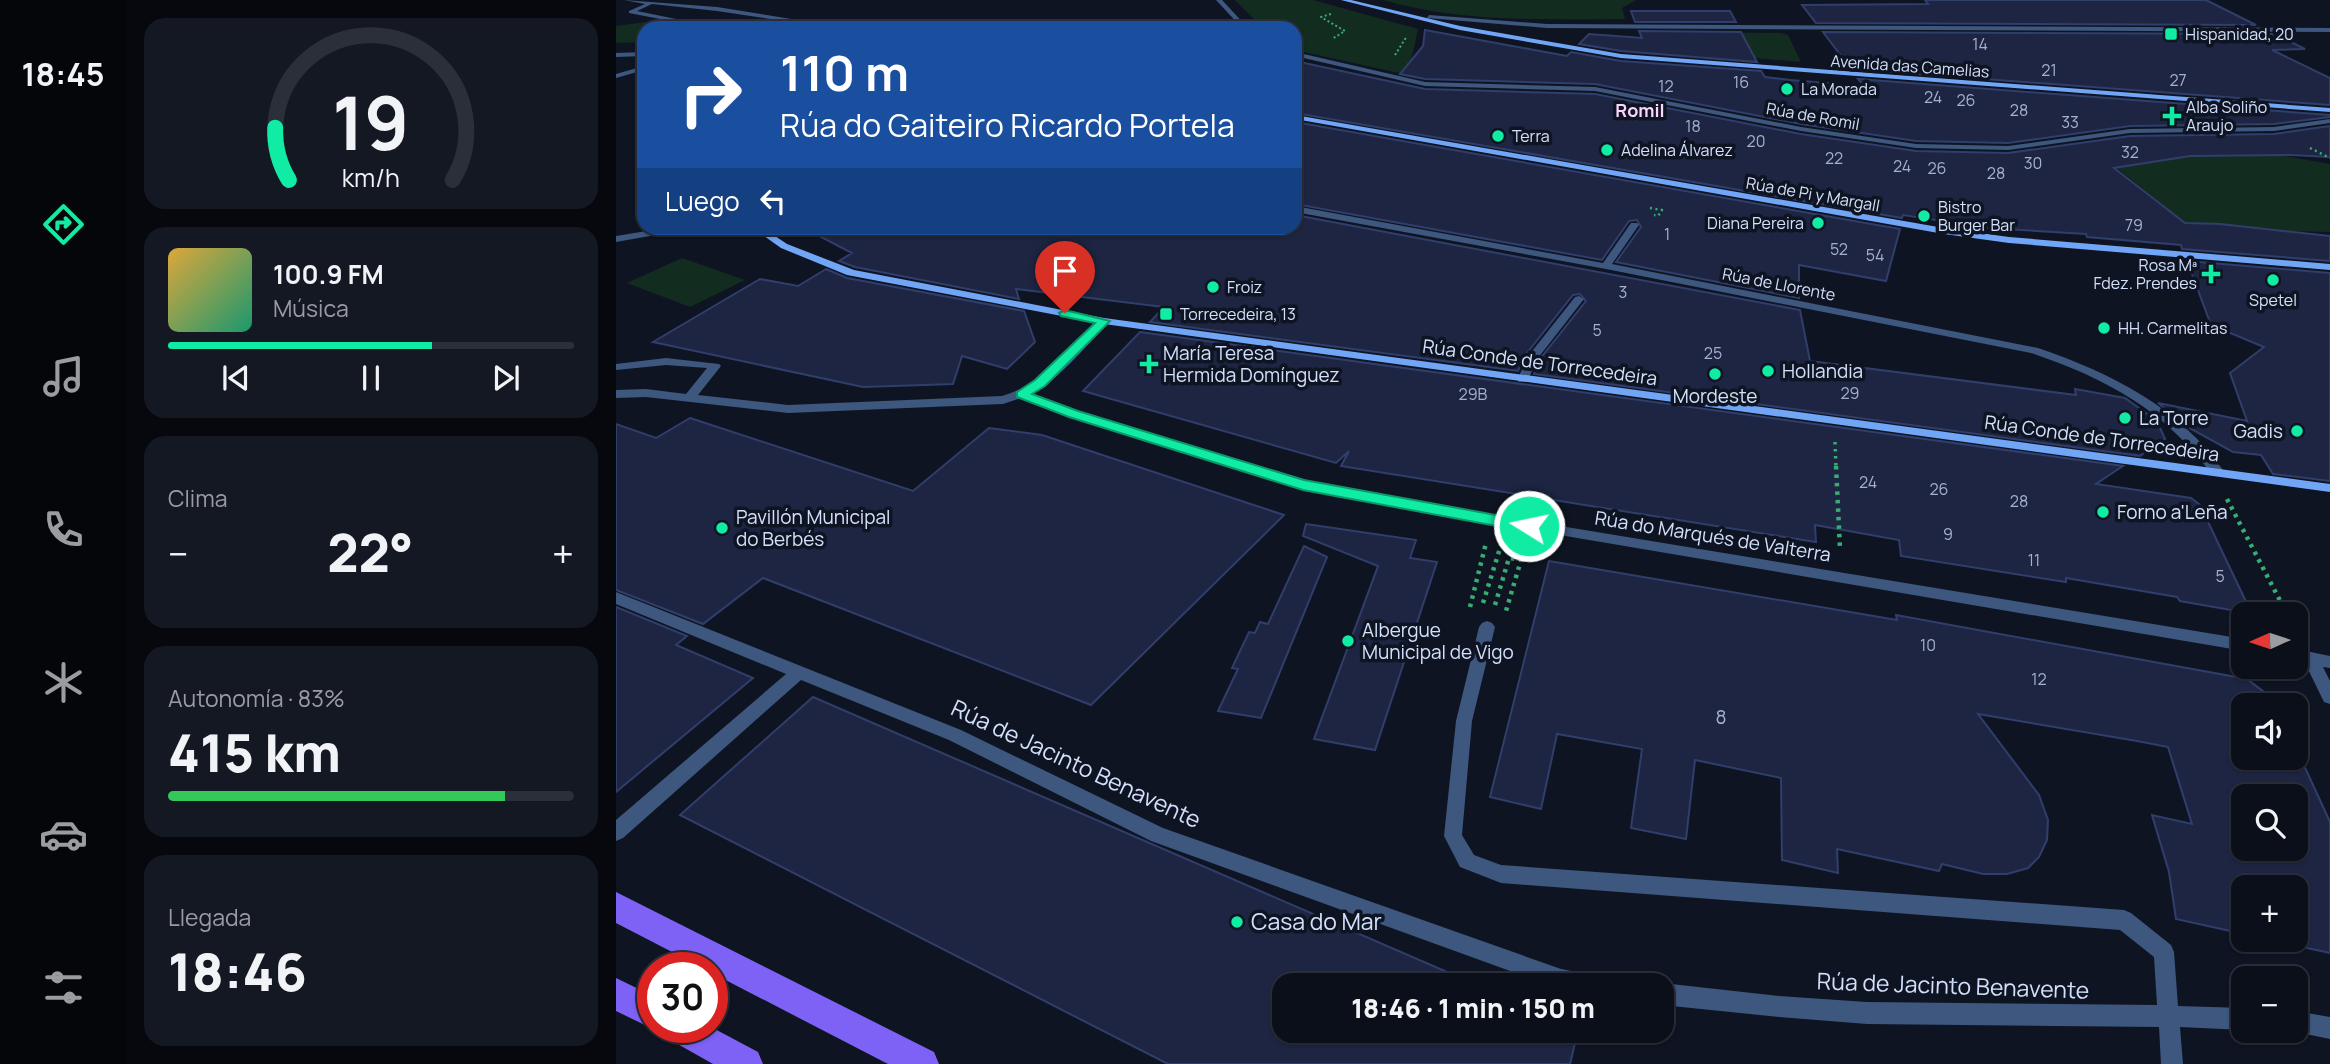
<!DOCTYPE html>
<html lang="es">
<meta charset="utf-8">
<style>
:root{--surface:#0b0f1a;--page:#141823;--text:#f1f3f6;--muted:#9a9ca2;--line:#2b2f39;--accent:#10eca3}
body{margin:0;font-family:Manrope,sans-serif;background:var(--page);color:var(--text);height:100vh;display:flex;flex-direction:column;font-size:26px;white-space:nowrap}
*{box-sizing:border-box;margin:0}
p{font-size:23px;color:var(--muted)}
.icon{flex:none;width:38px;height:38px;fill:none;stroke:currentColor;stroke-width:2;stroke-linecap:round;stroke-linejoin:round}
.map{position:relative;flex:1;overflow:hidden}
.side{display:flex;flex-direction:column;gap:18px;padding:18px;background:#06080e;width:490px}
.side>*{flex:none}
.hud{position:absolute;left:21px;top:21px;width:665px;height:214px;border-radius:21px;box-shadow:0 2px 5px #0004,0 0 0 2px var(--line);background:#1a4fa0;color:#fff;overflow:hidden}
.needle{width:46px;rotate:267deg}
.tools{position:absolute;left:1615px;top:602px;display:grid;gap:14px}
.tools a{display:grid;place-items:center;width:77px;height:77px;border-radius:14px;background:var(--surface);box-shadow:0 2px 5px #0004,0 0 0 2px var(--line);font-size:35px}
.speed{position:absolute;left:21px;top:952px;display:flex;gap:14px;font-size:35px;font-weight:700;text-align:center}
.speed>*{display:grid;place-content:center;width:91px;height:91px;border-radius:50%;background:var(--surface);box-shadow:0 2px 5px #0004,0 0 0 2px var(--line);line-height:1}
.speed .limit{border:10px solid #d22;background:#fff;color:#111}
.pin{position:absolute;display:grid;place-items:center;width:60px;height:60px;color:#fff;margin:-72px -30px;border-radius:50% 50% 50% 0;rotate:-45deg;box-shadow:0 0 7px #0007}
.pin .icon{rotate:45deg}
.me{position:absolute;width:77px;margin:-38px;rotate:280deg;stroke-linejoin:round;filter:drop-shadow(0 0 5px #0008)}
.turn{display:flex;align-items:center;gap:24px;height:147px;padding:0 28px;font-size:32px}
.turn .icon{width:91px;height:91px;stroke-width:2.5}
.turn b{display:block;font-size:49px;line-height:60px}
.then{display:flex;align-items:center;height:66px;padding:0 28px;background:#0003;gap:14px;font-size:26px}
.big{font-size:52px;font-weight:800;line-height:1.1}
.side .card{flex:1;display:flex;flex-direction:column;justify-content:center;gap:10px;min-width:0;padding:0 24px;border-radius:21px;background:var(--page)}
.side .dial{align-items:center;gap:0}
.dial svg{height:182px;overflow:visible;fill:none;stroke:var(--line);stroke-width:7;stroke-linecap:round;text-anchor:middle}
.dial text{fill:var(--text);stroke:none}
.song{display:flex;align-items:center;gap:21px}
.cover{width:84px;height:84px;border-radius:10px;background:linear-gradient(135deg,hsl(40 70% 55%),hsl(160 70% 35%))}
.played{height:7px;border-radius:4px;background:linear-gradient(90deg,var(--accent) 65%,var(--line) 65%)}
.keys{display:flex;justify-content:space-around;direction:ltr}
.heat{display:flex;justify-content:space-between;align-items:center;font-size:38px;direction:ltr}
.charge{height:10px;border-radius:5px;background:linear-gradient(90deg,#34c759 83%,var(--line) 0)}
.trip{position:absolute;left:656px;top:973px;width:402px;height:70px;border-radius:21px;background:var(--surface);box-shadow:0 2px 5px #0004,0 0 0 2px var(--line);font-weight:800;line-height:70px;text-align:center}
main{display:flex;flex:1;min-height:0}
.menu{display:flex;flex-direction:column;width:126px;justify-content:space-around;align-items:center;background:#04060a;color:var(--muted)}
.menu .icon{width:49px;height:49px}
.menu .on{color:var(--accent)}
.menu b{font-size:32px;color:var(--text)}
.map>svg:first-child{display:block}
</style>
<main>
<nav class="menu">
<b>18:45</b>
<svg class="icon on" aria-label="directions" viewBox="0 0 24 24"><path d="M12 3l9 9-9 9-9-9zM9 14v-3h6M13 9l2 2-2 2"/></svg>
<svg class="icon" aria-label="music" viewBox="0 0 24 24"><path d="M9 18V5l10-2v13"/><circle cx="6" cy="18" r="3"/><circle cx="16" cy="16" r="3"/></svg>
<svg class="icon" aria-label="phone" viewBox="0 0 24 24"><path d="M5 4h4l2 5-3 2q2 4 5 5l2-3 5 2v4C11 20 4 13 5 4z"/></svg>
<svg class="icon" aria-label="climate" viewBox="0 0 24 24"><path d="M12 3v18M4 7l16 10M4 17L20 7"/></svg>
<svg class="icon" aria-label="car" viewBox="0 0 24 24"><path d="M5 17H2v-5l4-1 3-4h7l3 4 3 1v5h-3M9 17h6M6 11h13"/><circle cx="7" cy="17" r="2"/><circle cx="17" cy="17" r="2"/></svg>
<svg class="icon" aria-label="filters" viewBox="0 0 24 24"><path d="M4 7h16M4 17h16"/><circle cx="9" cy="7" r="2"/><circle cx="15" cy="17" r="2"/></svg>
</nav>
<section class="side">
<div class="card dial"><svg viewBox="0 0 100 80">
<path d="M14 69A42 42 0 1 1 86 69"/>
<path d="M14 69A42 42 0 0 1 8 46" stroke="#10eca3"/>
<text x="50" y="56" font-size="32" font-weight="700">19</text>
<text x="50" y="72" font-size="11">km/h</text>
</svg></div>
<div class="card">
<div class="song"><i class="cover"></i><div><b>100.9 FM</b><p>Música</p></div></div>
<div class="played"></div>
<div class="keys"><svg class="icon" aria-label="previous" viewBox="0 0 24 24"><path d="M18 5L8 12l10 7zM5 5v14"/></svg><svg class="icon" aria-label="pause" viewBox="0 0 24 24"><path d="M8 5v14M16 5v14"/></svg><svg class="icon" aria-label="next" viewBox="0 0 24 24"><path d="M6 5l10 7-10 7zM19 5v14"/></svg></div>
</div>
<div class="card"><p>Clima</p>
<div class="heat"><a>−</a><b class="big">22°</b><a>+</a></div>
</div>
<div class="card"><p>Autonomía · 83%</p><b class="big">415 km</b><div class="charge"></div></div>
<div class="card"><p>Llegada</p><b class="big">18:46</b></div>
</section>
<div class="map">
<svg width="1714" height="1064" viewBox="0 0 1714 1064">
<rect width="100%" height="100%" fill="#0f1422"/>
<g fill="#132c20">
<polygon points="619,0 697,0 802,29 792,75 688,52 679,48 679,28 647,28"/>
<path d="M767 0H1020L1006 8 1009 19C928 19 846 23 767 0Z"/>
<polygon points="38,21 82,28 28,28 28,42 0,43 0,26"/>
<polygon points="1053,32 1165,33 1172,35 1185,62 1055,51"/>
<polygon points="1553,156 1668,156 1714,164 1714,232 1667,231 1619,238 1604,224 1569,223 1501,168 1555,159"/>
<polygon points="66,258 129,280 74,307 11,283"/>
</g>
<g fill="#1d2542" stroke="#303e6c" stroke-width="2" fill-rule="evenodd">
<polygon points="1309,0 1590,0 1640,25 1200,23 1186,5 1312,4"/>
<polygon points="1015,11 1114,11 1120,22 1019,22"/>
<polygon points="809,30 951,56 955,52 1005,61 1145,71 1149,77 1174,80 1248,86 1242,79 1714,115 1714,117 1658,124 1514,126 1392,143 1300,141 1185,124 979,84 809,79 784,74 807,46"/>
<polygon points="1023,31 1125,32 1141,62 1005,51 963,44 973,34 1026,38"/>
<polygon points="1207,32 1659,34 1689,49 1656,50 1714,78 1714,105 1235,69"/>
<polygon points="679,61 809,89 979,94 1185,134 1300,151 1392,153 1514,136 1658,134 1714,126 1714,157 1675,155 1574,156 1498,168 1569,223 1604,224 1714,236 1714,261 1566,249 1565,245 1471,237 1470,234 1373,228 1287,215 1286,218 679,113"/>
<polygon points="679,122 1284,229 1270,281 1183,265 1183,298 1000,262 1025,227 1021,220 1013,221 986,260 679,204"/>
<polygon points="679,215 1184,310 1194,361 1460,395 1459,389 1509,398 1541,421 1549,439 1524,456 918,374 924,359 970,301 964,294 957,295 911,353 902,371 534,322 548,307 400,289 403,299 239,267 223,261 236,253 188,228 679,228"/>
<polygon points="1571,261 1714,273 1714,481 1657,474 1645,455 1617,452 1575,429 1542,403 1631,421 1614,373 1648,347 1595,325"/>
<polygon points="210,269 231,278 408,311 419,342 391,369 346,356 337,384 247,387 37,342 144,279 182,286"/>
<polygon points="524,332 1507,466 1480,484 1575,498 1584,505 1633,608 1623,606 1626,612 1564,601 1561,597 1450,578 1450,582 1285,556 1283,540 1199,525 1200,542 725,466 733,451 720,463 467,391"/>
<polygon points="74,418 297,491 373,428 426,435 668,515 475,705 147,578 87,624 0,590 0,424 40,438"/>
<polygon points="690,524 800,540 794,558 821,562 759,750 698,739 762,566 687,536"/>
<polygon points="688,546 711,557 645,718 602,711 622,669 616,668 633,632 639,633 644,622 652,624"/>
<path d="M933 561 1281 620 1280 615 1631 679 1657 699 1660 705H1628V758H1680V748L1714 822V953L1654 940H1680V887H1628V934L1560 919 1553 872 1536 815 1576 824 1552 747 1521 741 1362 714 1423 795 1432 820 1431 840 1423 857 1412 868 1391 874H1367L1326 864 1323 871 1221 849 1222 873 1166 860 1165 778 1079 760 1070 839 1015 828 1026 749 941 734 925 809 874 797ZM1628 796H1680V849H1628Z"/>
<polygon points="0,607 71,636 60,645 137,678 0,792"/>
<polygon points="197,697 861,985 668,985 668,1031 962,1031 954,1064 552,1064 64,815"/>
</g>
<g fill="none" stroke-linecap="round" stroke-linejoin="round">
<g stroke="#37ad73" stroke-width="2" stroke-dasharray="2 2.5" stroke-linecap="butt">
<polyline points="715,14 705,17 729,31 716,39"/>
<polyline points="779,55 791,36"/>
</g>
<g stroke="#37ad73" stroke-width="2.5" stroke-dasharray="2 3.5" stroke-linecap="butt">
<polyline points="1694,148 1714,158"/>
<polyline points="1034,208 1046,210 1042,216 1038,215"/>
</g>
<polyline stroke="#37ad73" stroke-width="3.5" stroke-dasharray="2.5 4.5" stroke-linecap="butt" points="1219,442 1220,468"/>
<g stroke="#37ad73" stroke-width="4.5" stroke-dasharray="3.5 5" stroke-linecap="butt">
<polyline points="1220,466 1224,549"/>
<polyline points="1611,499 1671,614"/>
<polyline points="867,603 885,545"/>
<polyline points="879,605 893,558 905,560 890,611"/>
<polyline points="854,607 870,543"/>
</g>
<g fill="#3d577e" fill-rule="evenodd">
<polygon points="8,0 101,7 231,28 215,28 101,11 36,4 21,11 104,28 91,28 13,13 13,11 29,4"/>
<polygon points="600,0 606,0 632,28 626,28"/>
<polygon points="813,15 931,24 1714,28 1714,32 931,28 811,18"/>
<polygon points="28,52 28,56 0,57 0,53"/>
<polygon points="679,52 809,82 979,87 1185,127 1300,144 1392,146 1514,129 1658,127 1714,119 1714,123 1658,131 1514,133 1392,150 1300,148 1185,131 979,91 809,86 679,56"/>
<polygon points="28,66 28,70 0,78 0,74"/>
<path d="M679 206 987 263 1015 223H1021L1023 225 996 264 1422 348C1495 373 1564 407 1609 473L1607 476H1597C1549 410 1491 379 1415 353L990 269 679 212Z"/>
<polygon points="49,228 67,228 62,231 0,242 0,236"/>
<polygon points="963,296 968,299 922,358 911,382 903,382 901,380 913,355 959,297"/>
<path d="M488 318 492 319V323C468 348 445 378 415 394L461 411 721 489 1628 639V651L720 497 453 417 405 398 387 404 172 413 30 397 0 398V390L30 389 70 394 91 368 50 365 0 370V364L50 358 103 364 105 366 82 395 172 405 386 396C428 384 455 348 484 319Z"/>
<polygon points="0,592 345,730 547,828 945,969 991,978 994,985 933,985 535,841 333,740 185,680 7,838 0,841 0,820 170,674 0,604"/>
<polygon points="871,621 876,623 879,627 856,721 846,835 858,855 885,865 1508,910 1515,913 1555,945 1558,952 1562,1006 1628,1008 1628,1030 1564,1027 1567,1064 1545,1064 1543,1027 1251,1024 1163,1017 1046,1005 1046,985 1042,985 1046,983 1163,996 1251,1002 1541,1005 1538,957 1504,930 885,883 844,867 828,836 840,721 863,627 866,623"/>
<polygon points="1680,649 1714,656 1714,668 1707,667 1714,681 1714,704 1708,702 1689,663 1680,661"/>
<polygon points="1680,1011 1714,1017 1714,1039 1675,1031 1680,1031"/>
</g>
<g fill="#71a6f6" fill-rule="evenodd">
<polygon points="725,0 735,0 844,26 1005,54 1714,108 1714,112 1005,58 844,30"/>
<polygon points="679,115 1328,228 1393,237 1714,264 1714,270 1393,243 1328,234 679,119"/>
<polygon points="137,228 147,228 171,244 238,270 488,318 1714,484 1714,492 488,324 231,275 165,248"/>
</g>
<g fill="#7e62f5" fill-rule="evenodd">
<polygon points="0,892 318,1052 323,1064 272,1064 96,973 96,968 87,968 0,923"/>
<polygon points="0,978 37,996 37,1027 41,1027 37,1029 0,1011"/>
<polygon points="46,1027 95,1027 142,1052 147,1064 97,1064 51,1038"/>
</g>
</g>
<polygon fill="#10eca3" stroke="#0a996a" stroke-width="2" points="449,310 494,321 429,386 416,394 462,411 688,480 913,521 921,526 913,532 687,490 453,417 401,397 401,392 419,380 479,323 445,316 443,313"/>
<g fill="#10eca3" stroke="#0f1422" stroke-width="2.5">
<rect x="1548" y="27" width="14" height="14" rx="3.5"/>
<circle cx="1171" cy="89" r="7"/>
<path d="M1552.5 105.5h7v7h7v7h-7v7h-7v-7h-7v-7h7z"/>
<circle cx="882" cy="136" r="7"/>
<circle cx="991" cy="150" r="7"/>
<circle cx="1308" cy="216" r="7"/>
<circle cx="1202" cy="223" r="7"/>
<path d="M1591.5 263.5h7v7h7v7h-7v7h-7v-7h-7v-7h7z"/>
<circle cx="1657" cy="280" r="7"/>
<circle cx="597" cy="287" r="7"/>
<rect x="543" y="307" width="14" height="14" rx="3.5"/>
<circle cx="1488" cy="328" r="7"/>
<path d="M529.5 353.5h7v7h7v7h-7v7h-7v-7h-7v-7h7z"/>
<circle cx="1152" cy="371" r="7"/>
<circle cx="1099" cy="374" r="7"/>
<circle cx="1509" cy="418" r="7"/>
<circle cx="1681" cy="431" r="7"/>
<circle cx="1487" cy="512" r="7"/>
<circle cx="106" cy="528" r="7"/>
<circle cx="732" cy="641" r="7"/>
<circle cx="621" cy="922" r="7"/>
</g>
<g text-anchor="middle" stroke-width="7" stroke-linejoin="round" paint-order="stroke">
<g font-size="16" fill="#d3e0fc" stroke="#0f1422" text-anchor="start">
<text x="1569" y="40">Hispanidad, 20</text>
<text x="1185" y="95">La Morada</text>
<text x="1570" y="113">Alba Soliño<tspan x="1570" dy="18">Araujo</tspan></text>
<text x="896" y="142">Terra</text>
<text x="1005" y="156">Adelina Álvarez</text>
<text x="1322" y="213">Bistro<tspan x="1322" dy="18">Burger Bar</tspan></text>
<text x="1188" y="229" text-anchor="end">Diana Pereira</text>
<text x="1581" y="271" text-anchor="end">Rosa Mª<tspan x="1581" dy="18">Fdez. Prendes</tspan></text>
<text x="611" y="293">Froiz</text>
<text x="1657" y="306" text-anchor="middle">Spetel</text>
<text x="564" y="320">Torrecedeira, 13</text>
<text x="1502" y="334">HH. Carmelitas</text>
</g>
<g font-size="16" fill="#a6b1ce">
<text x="1364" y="50">14</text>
<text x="1433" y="76">21</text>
<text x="1562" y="86">27</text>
<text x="1125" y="88">16</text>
<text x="1050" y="92">12</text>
<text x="1317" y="103">24</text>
<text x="1350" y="106">26</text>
<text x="1403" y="116">28</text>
<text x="1454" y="128">33</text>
<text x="1077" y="132">18</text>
<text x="1140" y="147">20</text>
<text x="1514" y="158">32</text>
<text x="1218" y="164">22</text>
<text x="1417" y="169">30</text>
<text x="1286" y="172">24</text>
<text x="1321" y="174">26</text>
<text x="1380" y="179">28</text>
<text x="1518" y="231">79</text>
<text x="1051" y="240">1</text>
<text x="1223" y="255">52</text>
<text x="1259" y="261">54</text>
<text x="1007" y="298">3</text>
<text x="981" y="336">5</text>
<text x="1097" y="359">25</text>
<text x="1234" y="399">29</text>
<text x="857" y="400">29B</text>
<text x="1252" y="488">24</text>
<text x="1323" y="495">26</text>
<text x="1403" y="507">28</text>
<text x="1332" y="540">9</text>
<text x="1418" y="566">11</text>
<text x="1604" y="582">5</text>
<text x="1312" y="651">10</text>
<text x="1423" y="685">12</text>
</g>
<g font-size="16" fill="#d3e0fc" stroke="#0f1422">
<text transform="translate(1294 66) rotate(4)" y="6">Avenida das Camelias</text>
<text transform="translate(1197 116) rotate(10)" y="6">Rúa de Romil</text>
<text transform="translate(1197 194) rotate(10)" y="6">Rúa de Pi y Margall</text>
<text transform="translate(1163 284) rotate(11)" y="6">Rúa de Llorente</text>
</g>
<g font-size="18" font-weight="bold" fill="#fad5fc" stroke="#0f1422">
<text x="1024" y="117">Romil</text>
</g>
<g font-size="19" fill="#d3e0fc" stroke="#0f1422" text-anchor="start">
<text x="547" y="360">María Teresa<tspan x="547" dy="22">Hermida Domínguez</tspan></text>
<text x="1166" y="378">Hollandia</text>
<text x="1099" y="403" text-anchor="middle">Mordeste</text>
<text x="1523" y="425">La Torre</text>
<text x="1667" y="438" text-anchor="end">Gadis</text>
<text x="1501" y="519">Forno a'Leña</text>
<text x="120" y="524">Pavillón Municipal<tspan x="120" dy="22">do Berbés</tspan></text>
<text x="746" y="637">Albergue<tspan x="746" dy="22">Municipal de Vigo</tspan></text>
</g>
<g font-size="19" fill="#d3e0fc" stroke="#0f1422">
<text transform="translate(924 362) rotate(8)" y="7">Rúa Conde de Torrecedeira</text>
<text transform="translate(1486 438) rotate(8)" y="7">Rúa Conde de Torrecedeira</text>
<text transform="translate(1097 536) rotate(9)" y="7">Rúa do Marqués de Valterra</text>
</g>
<g font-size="19" fill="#a6b1ce">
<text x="1105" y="724">8</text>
</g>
<g font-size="23" fill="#d3e0fc" stroke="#0f1422">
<text transform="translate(460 764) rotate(25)" y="8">Rúa de Jacinto Benavente</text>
<text transform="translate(1337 986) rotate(2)" y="8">Rúa de Jacinto Benavente</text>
</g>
<g font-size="23" fill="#d3e0fc" stroke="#0f1422" text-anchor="start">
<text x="635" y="930">Casa do Mar</text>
</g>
</g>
</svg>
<div class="tools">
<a><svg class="needle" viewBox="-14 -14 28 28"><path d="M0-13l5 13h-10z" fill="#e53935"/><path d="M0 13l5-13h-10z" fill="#9a9ca2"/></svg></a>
<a><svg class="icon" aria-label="sound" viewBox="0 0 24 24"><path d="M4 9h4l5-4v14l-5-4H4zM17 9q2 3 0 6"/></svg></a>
<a><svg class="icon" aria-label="search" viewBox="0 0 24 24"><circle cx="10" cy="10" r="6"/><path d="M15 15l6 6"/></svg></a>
<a>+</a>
<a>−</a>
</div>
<div class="speed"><div class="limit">30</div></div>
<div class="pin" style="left:449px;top:313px;background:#d93025"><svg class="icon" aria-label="arrive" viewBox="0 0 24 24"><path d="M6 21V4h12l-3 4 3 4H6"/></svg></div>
<svg class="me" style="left:913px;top:526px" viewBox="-20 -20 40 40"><circle r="17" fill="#10eca3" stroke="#fff" stroke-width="3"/><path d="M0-11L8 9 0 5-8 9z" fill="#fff"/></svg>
<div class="trip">18:46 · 1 min · 150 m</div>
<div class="hud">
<div class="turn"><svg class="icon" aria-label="right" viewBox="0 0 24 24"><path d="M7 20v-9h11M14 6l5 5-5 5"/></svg><div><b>110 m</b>Rúa do Gaiteiro Ricardo Portela</div></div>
<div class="then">Luego<svg class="icon" aria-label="left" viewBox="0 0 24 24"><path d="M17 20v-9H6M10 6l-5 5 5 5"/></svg></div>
</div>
</div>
</main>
